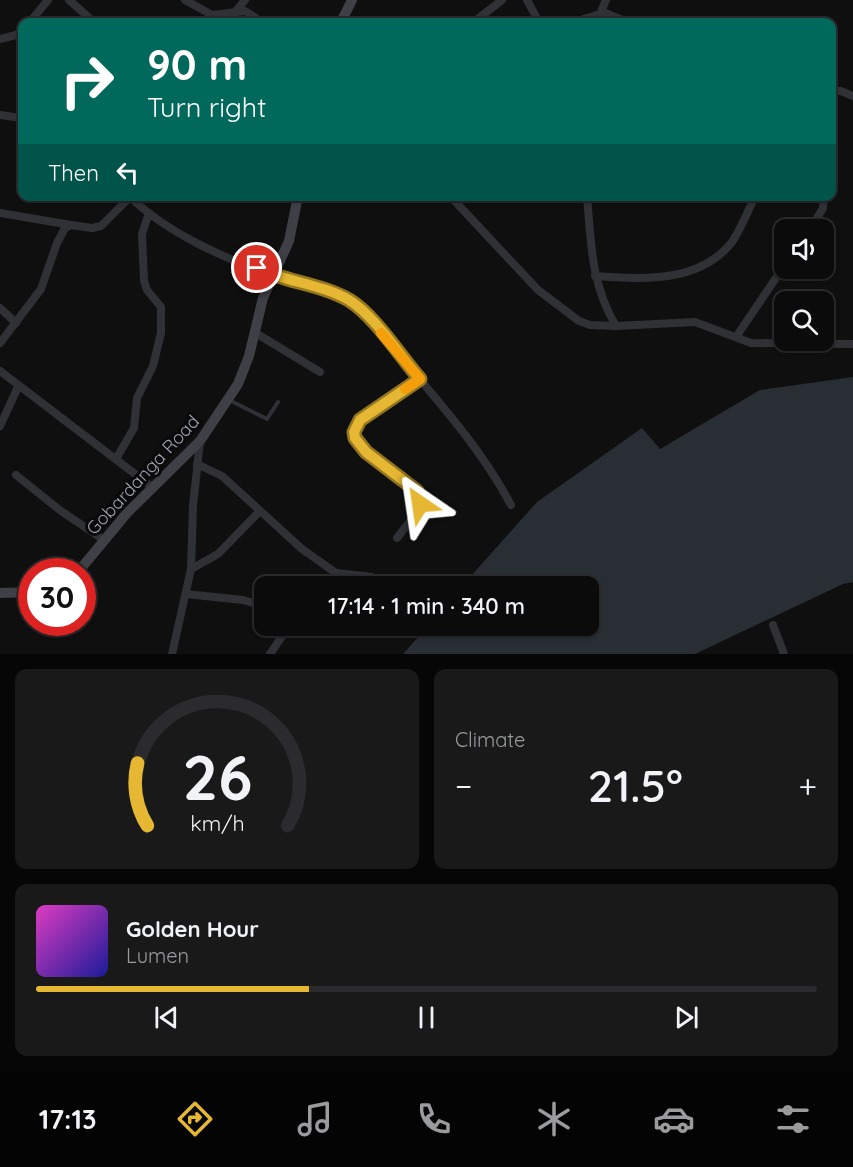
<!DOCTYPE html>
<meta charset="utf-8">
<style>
:root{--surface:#0b0b0c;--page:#19191a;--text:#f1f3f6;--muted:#9a9b9d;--line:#2b2b2d;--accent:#e5b732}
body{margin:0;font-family:Quicksand,sans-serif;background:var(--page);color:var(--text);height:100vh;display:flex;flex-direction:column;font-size:22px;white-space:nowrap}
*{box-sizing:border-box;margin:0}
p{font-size:20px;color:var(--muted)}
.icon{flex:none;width:33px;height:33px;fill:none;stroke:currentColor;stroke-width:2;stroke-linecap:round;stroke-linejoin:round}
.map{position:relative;height:654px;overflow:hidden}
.sheet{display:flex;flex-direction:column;gap:15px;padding:15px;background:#060607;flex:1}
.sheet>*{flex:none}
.top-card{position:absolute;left:18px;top:18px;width:818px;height:183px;border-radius:12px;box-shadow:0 2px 4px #0004,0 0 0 2px var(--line);background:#00695c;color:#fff;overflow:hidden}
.buttons{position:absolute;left:774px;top:219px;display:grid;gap:12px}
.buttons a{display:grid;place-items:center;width:60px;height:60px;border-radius:12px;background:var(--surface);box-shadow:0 2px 4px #0004,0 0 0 2px var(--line);font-size:30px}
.speed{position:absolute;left:18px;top:558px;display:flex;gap:12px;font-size:30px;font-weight:700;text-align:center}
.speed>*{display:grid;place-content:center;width:78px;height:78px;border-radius:50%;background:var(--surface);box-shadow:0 2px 4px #0004,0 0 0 2px var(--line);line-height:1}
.speed .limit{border:9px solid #d22;background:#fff;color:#111}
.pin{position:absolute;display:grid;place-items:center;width:51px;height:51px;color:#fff;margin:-26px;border:3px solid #fff;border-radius:50%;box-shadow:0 2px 6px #0007}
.me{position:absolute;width:66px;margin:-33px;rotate:328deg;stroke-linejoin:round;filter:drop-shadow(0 0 4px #0008)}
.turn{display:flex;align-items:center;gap:21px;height:126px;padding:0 30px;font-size:27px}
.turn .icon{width:78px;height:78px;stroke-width:2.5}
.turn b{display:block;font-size:42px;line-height:51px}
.then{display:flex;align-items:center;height:57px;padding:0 30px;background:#0003;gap:12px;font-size:22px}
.big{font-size:45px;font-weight:600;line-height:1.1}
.sheet .tile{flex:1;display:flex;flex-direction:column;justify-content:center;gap:9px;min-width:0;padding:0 21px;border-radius:12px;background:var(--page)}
.sheet .dial{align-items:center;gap:0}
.dial svg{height:156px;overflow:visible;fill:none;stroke:var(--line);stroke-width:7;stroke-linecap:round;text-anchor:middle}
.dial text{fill:var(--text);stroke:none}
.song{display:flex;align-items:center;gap:18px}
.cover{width:72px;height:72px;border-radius:9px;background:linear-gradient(135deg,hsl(310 70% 55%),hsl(240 70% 35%))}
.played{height:6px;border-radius:3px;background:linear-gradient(90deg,var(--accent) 35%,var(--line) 35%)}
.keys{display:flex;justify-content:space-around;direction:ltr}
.heat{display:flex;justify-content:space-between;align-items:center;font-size:33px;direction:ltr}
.sheet .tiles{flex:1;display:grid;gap:15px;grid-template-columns:1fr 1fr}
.tile:last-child{grid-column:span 2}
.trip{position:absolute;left:254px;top:576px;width:345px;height:60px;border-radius:12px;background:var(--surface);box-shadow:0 2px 4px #0004,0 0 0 2px var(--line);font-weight:600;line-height:60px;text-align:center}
.dock{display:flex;height:96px;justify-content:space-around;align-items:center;background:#040405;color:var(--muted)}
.dock .icon{width:42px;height:42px}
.dock .current{color:var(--accent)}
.dock b{font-size:27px;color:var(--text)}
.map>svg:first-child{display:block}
</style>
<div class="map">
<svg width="853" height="654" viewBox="0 0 853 654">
<rect width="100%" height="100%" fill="#0f0f10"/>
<polygon fill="#292e35" points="853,377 853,582 843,584 695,654 403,654 428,626 588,626 588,586 462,586 537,502 642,428 660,449 760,390"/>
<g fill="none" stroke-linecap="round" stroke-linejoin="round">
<polyline stroke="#303135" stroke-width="4" points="229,400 267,419 278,402"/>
<g stroke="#303135" stroke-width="8">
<polyline points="69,0 94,22"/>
<polyline points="185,0 212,15 245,11 262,22"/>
<polyline points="527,0 539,22"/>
<polyline points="236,11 245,0"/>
<polyline points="603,12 627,22"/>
<polyline points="30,22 48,0"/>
<polyline points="474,22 502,0"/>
<polyline points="574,22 600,14 606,0"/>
<polyline points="0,39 16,35 22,30"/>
<polyline points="831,91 841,91 853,96"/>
<polyline points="0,115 22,118"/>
<path d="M129 196C168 234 223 257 272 276 296 285 324 287 346 299 369 311 384 337 399 355 440 403 482 450 511 505"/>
<polyline points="450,196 538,290 579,321 590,325 616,326 695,322 751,343 853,344"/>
<path d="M587 196C591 242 591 285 616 326"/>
<polyline points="0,213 71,225"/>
<polyline points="810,230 823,208 824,196"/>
<path d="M595 276C642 279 699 284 732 242 741 229 748 211 755 196"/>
<polyline points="0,308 16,323"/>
<polyline points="254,332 320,372"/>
<polyline points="736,337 784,266"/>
<polyline points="0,343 41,289 57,243 65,228 71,225 92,228 101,226 130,197"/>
<polyline points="0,371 152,487"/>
<polyline points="0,426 18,387"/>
<polyline points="116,459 134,428 137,398 153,366 161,333 161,307 147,290 144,281 142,234 149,213"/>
<polyline points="197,464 222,476 302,549 336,573 372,577 388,586"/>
<polyline points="16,475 61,511 104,540"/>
<path d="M397 538 418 511 420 499C408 469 361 465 354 432L360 420 420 379"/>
<polyline points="191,569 218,554 260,511"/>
<polyline points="326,586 336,573"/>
<polyline points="186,594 243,600 264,606"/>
<polyline points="773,625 784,654"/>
<polyline points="172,654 191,569 193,506 200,441"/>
<polyline points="270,654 289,626"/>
</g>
<g stroke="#3e4045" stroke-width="10">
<polyline points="341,22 352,0"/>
<polyline points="78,572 127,513 200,441 238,384 249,356 263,298 289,241 298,196"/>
<polyline points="0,593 32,592"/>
</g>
</g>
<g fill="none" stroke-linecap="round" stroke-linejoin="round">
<defs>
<path id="route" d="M257 268C286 282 321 284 349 300 375 316 400 356 420 379L360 420 354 432 355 438 366 452 417 491 420 504"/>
</defs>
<use href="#route" stroke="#957720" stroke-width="15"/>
<use href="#route" stroke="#e5b732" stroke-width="10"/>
<polyline stroke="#f59e0b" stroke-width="10" points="381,333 420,379 405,389"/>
</g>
<g text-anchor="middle" stroke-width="6" stroke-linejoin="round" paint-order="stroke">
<g font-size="18" fill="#a1a4b0" stroke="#0a0a0b">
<text transform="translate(143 475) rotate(-47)" y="6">Gobardanga Road</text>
</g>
</g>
</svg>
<div class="buttons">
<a><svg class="icon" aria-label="sound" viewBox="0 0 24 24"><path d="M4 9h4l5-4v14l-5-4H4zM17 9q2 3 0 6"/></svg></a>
<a><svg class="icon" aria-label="search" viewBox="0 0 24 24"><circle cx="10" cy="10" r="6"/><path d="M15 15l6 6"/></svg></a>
</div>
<div class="speed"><div class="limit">30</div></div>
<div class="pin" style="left:257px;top:268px;background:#d93025"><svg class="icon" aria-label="arrive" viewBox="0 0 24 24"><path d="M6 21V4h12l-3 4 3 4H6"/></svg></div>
<svg class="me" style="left:420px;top:504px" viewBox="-20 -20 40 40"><path d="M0-17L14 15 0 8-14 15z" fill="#e5b732" stroke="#fff" stroke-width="4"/></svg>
<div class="trip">17:14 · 1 min · 340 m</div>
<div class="top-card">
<div class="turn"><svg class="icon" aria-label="right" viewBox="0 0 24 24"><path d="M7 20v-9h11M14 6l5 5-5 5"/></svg><div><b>90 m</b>Turn right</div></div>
<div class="then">Then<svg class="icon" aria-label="left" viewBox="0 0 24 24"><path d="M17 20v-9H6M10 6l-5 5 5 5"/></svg></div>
</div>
</div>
<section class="sheet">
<div class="tiles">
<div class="tile dial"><svg viewBox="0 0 100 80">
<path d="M14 69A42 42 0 1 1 86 69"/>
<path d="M14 69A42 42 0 0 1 9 37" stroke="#e5b732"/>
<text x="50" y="56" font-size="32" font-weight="700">26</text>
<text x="50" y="72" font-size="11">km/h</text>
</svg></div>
<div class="tile"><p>Climate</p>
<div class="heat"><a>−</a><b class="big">21.5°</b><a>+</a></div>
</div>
<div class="tile">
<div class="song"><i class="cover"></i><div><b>Golden Hour</b><p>Lumen</p></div></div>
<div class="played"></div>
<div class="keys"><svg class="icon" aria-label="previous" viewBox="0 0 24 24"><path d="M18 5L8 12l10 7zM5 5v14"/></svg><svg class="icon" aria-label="pause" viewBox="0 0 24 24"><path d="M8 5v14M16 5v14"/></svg><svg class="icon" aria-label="next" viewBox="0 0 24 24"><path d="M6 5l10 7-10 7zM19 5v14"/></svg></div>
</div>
</div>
</section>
<nav class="dock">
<b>17:13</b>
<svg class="icon current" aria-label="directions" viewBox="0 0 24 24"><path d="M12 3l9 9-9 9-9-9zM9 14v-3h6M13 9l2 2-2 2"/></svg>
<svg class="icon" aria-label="music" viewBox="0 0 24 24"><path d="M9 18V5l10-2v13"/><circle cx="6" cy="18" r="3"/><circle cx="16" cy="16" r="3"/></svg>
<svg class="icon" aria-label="phone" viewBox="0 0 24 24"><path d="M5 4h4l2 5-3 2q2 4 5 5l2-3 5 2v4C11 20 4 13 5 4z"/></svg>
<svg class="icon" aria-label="climate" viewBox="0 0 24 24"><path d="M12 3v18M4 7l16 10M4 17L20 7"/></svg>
<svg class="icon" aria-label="car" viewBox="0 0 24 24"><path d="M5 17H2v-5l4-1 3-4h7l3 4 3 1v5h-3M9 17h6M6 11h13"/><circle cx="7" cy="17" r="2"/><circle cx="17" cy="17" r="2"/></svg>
<svg class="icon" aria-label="filters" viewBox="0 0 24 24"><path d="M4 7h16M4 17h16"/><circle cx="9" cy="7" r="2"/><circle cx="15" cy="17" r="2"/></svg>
</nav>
